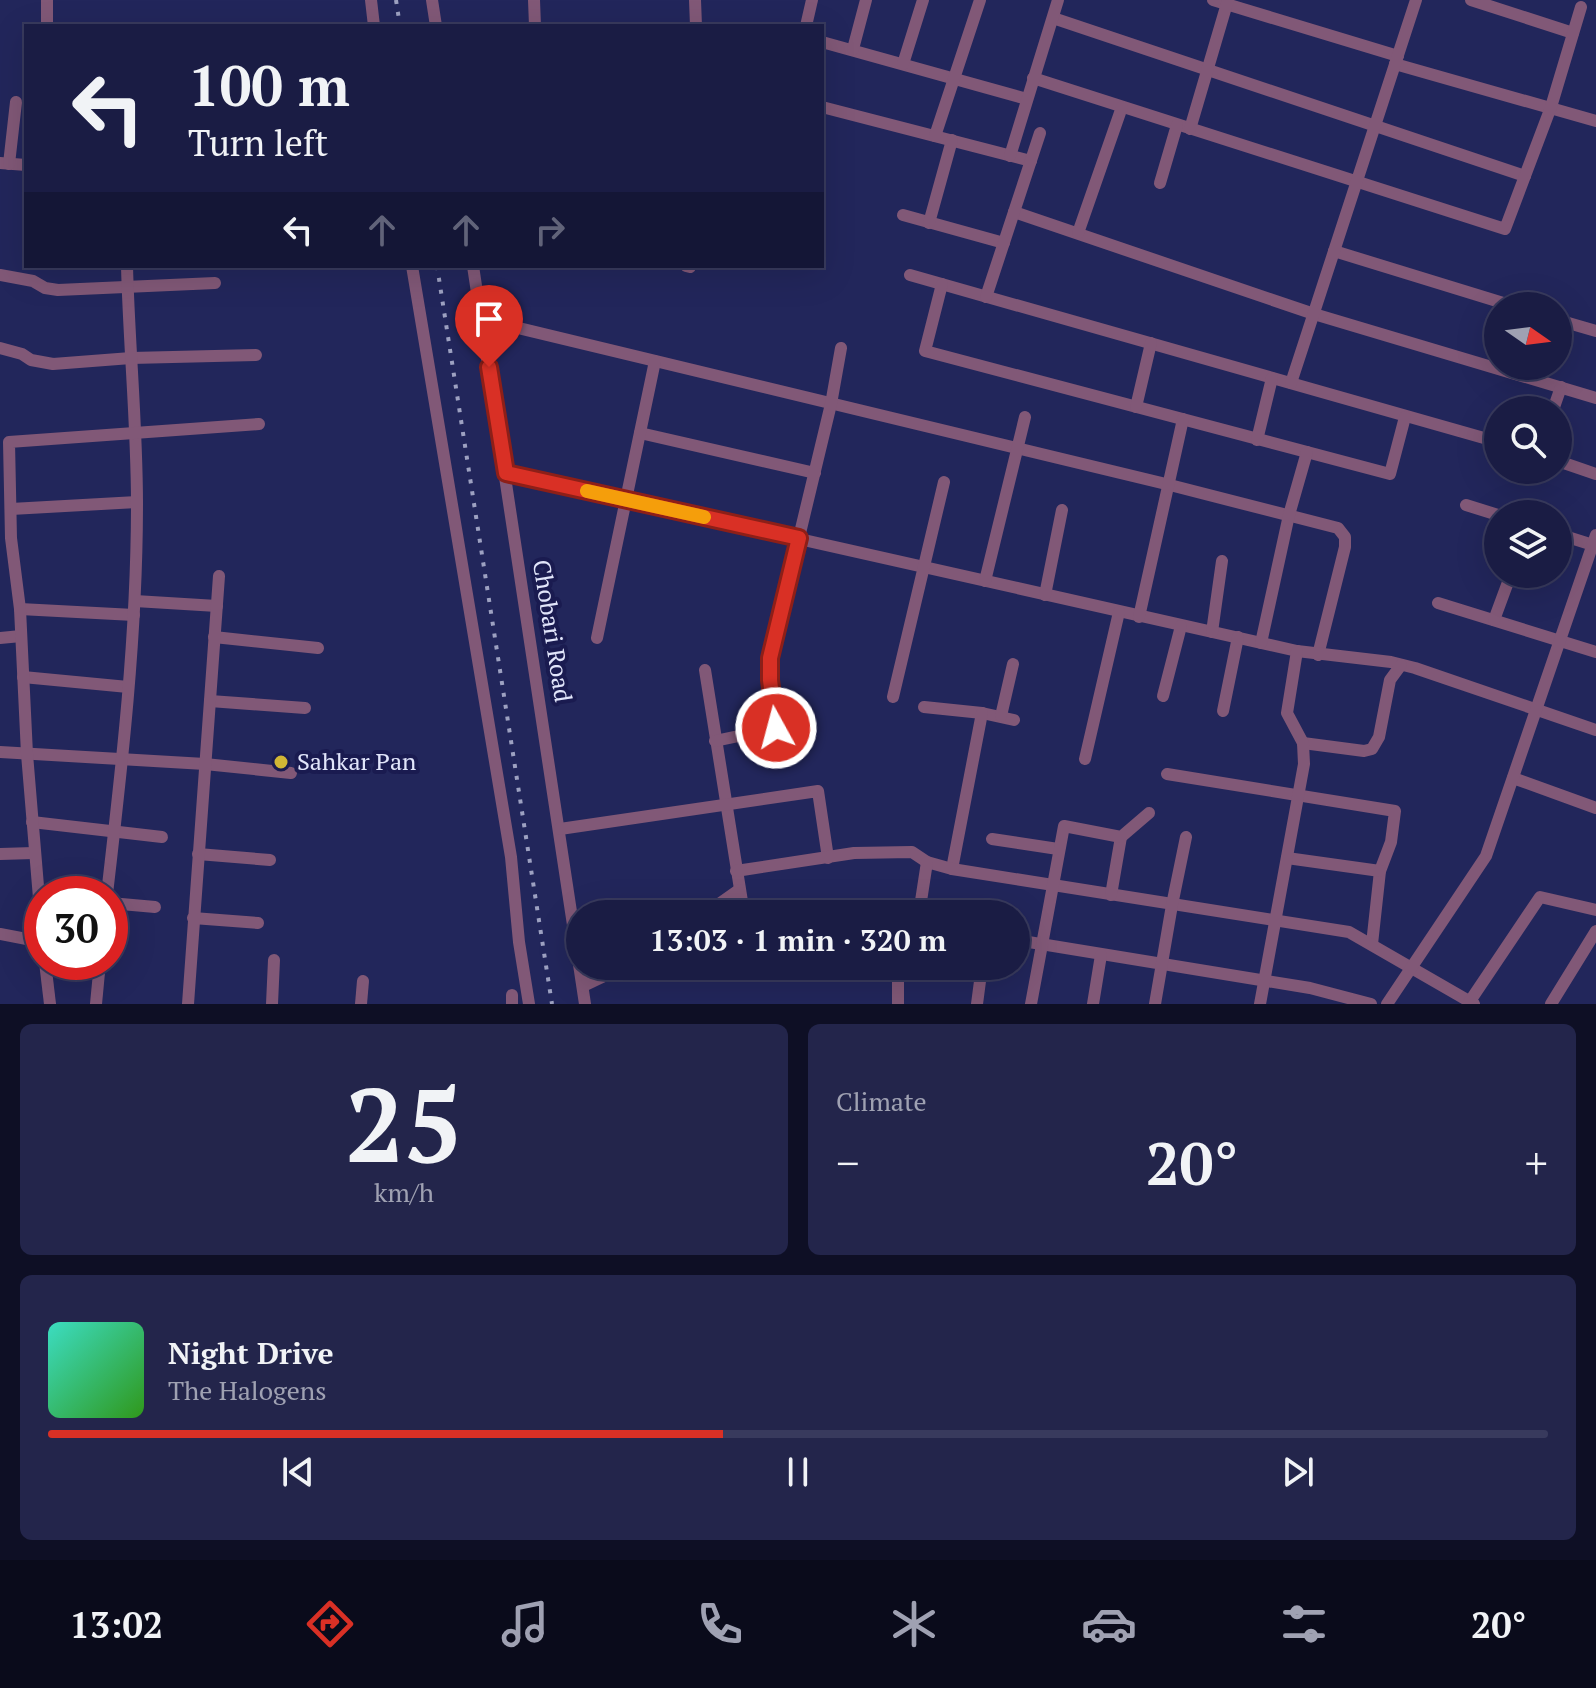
<!DOCTYPE html>
<meta charset="utf-8">
<style>
:root{--surface:#1a1c44;--page:#23254b;--text:#f1f3f6;--muted:#9fa1b2;--line:#383a5d;--accent:#d93025}
body{margin:0;font-family:"PT Serif",serif;background:var(--page);color:var(--text);height:100vh;display:flex;flex-direction:column;font-size:30px;white-space:nowrap}
*{box-sizing:border-box;margin:0}
p{font-size:26px;color:var(--muted)}
.icon{flex:none;width:44px;height:44px;fill:none;stroke:currentColor;stroke-width:2;stroke-linecap:round;stroke-linejoin:round}
.map{position:relative;height:1004px;overflow:hidden}
.details{display:flex;flex-direction:column;gap:20px;padding:20px;background:#0e0f25;flex:1}
.details>*{flex:none}
.banner{position:absolute;left:24px;top:24px;width:800px;height:244px;border-radius:0px;box-shadow:0 8px 32px #0002,0 0 0 2px var(--line);background:#1a1c44;color:var(--text);overflow:hidden}
.needle{width:52px;rotate:104deg}
.fabs{position:absolute;left:1484px;top:292px;display:grid;gap:16px}
.fabs a{display:grid;place-items:center;width:88px;height:88px;border-radius:50%;background:var(--surface);box-shadow:0 8px 32px #0002,0 0 0 2px var(--line);font-size:40px}
.speed{position:absolute;left:24px;top:876px;display:flex;gap:16px;font-size:40px;font-weight:700;text-align:center}
.speed>*{display:grid;place-content:center;width:104px;height:104px;border-radius:50%;background:var(--surface);box-shadow:0 8px 32px #0002,0 0 0 2px var(--line);line-height:1}
.speed .limit{border:12px solid #d22;background:#fff;color:#111}
.pin{position:absolute;display:grid;place-items:center;width:68px;height:68px;color:#fff;margin:-82px -34px;border-radius:50% 50% 50% 0;rotate:-45deg;box-shadow:0 0 8px #0007}
.pin .icon{rotate:45deg}
.me{position:absolute;width:88px;margin:-44px;rotate:353deg;stroke-linejoin:round;filter:drop-shadow(0 0 6px #0008)}
.turn{display:flex;align-items:center;gap:28px;height:168px;padding:0 32px;font-size:36px}
.turn .icon{width:104px;height:104px;stroke-width:2.5}
.turn b{display:block;font-size:56px;line-height:68px}
.lanes{display:flex;align-items:center;height:76px;padding:0 32px;background:#0003;justify-content:center;gap:40px;direction:ltr}
.lanes .off{opacity:.35}
.big{font-size:60px;font-weight:600;line-height:1.1}
.details .tile{flex:1;display:flex;flex-direction:column;justify-content:center;gap:12px;min-width:0;padding:0 28px;border-radius:12px;background:var(--page)}
.details .dial{align-items:center;gap:0}
.dial b{font-size:104px;line-height:1}
.song{display:flex;align-items:center;gap:24px}
.cover{width:96px;height:96px;border-radius:12px;background:linear-gradient(135deg,hsl(170 70% 55%),hsl(110 70% 35%))}
.played{height:8px;border-radius:4px;background:linear-gradient(90deg,var(--accent) 45%,var(--line) 45%)}
.keys{display:flex;justify-content:space-around;direction:ltr}
.heat{display:flex;justify-content:space-between;align-items:center;font-size:44px;direction:ltr}
.details .tiles{flex:1;display:grid;gap:20px;grid-template-columns:1fr 1fr}
.tile:last-child{grid-column:span 2}
.trip{position:absolute;left:566px;top:900px;width:464px;height:80px;border-radius:40px;background:var(--surface);box-shadow:0 8px 32px #0002,0 0 0 2px var(--line);font-weight:600;line-height:80px;text-align:center}
.dock{display:flex;height:128px;justify-content:space-around;align-items:center;background:#0a0b1b;color:var(--muted)}
.dock .icon{width:56px;height:56px}
.dock .current{color:var(--accent)}
.dock b{font-size:36px;color:var(--text)}
.map>svg:first-child{display:block}
</style>
<div class="map">
<svg width="1596" height="1004" viewBox="0 0 1596 1004">
<rect width="100%" height="100%" fill="#22265b"/>
<g fill="none" stroke-linecap="round" stroke-linejoin="round">
<g stroke="#815877" stroke-width="12">
<polyline points="371,0 374,26"/>
<polyline points="432,0 436,26"/>
<polyline points="534,0 535,26"/>
<polyline points="695,0 696,26"/>
<polyline points="1213,0 1398,56"/>
<polyline points="1471,0 1573,33"/>
<polyline points="1053,18 1525,176"/>
<polyline points="47,26 47,0"/>
<polyline points="806,26 812,0"/>
<polyline points="822,42 1027,99"/>
<polyline points="853,49 866,0"/>
<polyline points="903,64 923,0"/>
<polyline points="1395,64 1596,121"/>
<polyline points="1033,78 1505,229 1551,107 1581,7"/>
<polyline points="822,107 1031,161"/>
<polyline points="1190,129 1228,0"/>
<polyline points="935,136 980,0"/>
<polyline points="1010,156 1058,0"/>
<polyline points="0,163 26,165"/>
<polyline points="9,164 16,102"/>
<polyline points="1160,183 1177,125"/>
<polyline points="1014,212 1314,314 1596,398"/>
<polyline points="903,215 1004,243"/>
<polyline points="929,223 952,140"/>
<polyline points="1078,233 1122,107"/>
<polyline points="1334,251 1513,306"/>
<polyline points="412,266 511,857 519,942 529,1004"/>
<polyline points="473,266 585,1004"/>
<polyline points="686,266 690,267"/>
<polyline points="0,275 33,281 45,288 58,290 215,283"/>
<polyline points="910,275 1498,442"/>
<polyline points="942,284 925,351 1390,474 1405,417"/>
<polyline points="986,297 1040,133"/>
<polyline points="481,319 1166,484 1338,528 1345,537 1345,547 1318,655"/>
<polyline points="1558,320 1596,331"/>
<polyline points="0,348 22,354 31,360 53,364 131,358 256,355"/>
<polyline points="1291,383 1416,0"/>
<polyline points="1136,407 1151,343"/>
<polyline points="1553,410 1561,387"/>
<polyline points="640,433 815,473"/>
<polyline points="1257,440 1272,378"/>
<polyline points="1558,461 1596,474"/>
<polyline points="506,473 1297,651 1391,662 1415,668 1596,730"/>
<polyline points="1466,505 1498,515"/>
<polyline points="11,509 137,502"/>
<polyline points="1558,534 1593,545"/>
<polyline points="985,581 1025,417"/>
<polyline points="1045,595 1062,510"/>
<polyline points="135,601 217,606"/>
<polyline points="1438,603 1596,652"/>
<polyline points="20,609 134,615"/>
<polyline points="1139,617 1183,419"/>
<polyline points="1494,620 1511,574"/>
<polyline points="1212,632 1222,561"/>
<polyline points="214,637 318,648"/>
<polyline points="0,638 21,636"/>
<polyline points="597,638 655,361"/>
<polyline points="1261,643 1289,515 1307,452"/>
<polyline points="705,670 744,914"/>
<polyline points="23,677 128,687"/>
<polyline points="1163,696 1181,626"/>
<polyline points="893,697 944,482"/>
<polyline points="210,701 305,708"/>
<polyline points="924,707 982,713 1014,720"/>
<polyline points="1223,711 1238,637"/>
<polyline points="1001,716 1013,664"/>
<polyline points="776,728 770,680 770,658 831,404 841,348"/>
<polyline points="715,741 805,722"/>
<polyline points="1303,743 1364,751 1372,749 1379,737 1390,680 1401,665"/>
<polyline points="0,752 205,764 291,773"/>
<polyline points="1085,759 1119,612"/>
<polyline points="1167,774 1395,811 1391,842 1380,871 1372,944"/>
<polyline points="1513,778 1596,808"/>
<polyline points="32,822 162,837"/>
<polyline points="560,829 818,791 828,858"/>
<polyline points="992,839 1058,849"/>
<polyline points="0,854 34,853"/>
<polyline points="198,854 270,860"/>
<polyline points="1287,858 1380,871"/>
<polyline points="952,869 982,713"/>
<polyline points="736,871 854,853 912,852 927,862 952,869 1349,932 1474,1004"/>
<path d="M107 894C122 765 137 635 137 504 137 425 129 345 127 266"/>
<polyline points="1111,895 1121,837"/>
<polyline points="110,903 155,907"/>
<polyline points="705,914 739,890"/>
<polyline points="919,914 927,862"/>
<polyline points="193,918 258,923"/>
<polyline points="0,934 42,942"/>
<polyline points="42,934 27,754 20,609 11,538 9,442 259,424"/>
<polyline points="1016,940 1310,988 1371,1004"/>
<polyline points="45,962 50,1004"/>
<polyline points="583,986 625,966"/>
<polyline points="512,995 512,1004"/>
<polyline points="96,1004 100,962"/>
<polyline points="188,1004 219,576"/>
<polyline points="272,1004 274,960"/>
<polyline points="361,1004 363,981"/>
<polyline points="898,1004 898,966"/>
<polyline points="977,1004 982,966"/>
<polyline points="1031,1004 1064,826 1121,837 1149,813"/>
<polyline points="1093,1004 1101,955"/>
<polyline points="1155,1004 1172,905 1186,837"/>
<polyline points="1260,1004 1304,764 1303,743 1287,713 1297,651"/>
<polyline points="1387,1004 1486,856 1596,535"/>
<polyline points="1468,1004 1540,897 1596,910"/>
<polyline points="1551,1004 1596,931"/>
</g>
<g stroke="#9da1c1" stroke-width="4" stroke-dasharray="4 8" stroke-linecap="butt">
<polyline points="396,0 400,26"/>
<polyline points="437,266 552,1004"/>
</g>
</g>
<g fill="none" stroke-linecap="round" stroke-linejoin="round">
<defs>
<polyline id="route" points="489,367 506,473 799,538 770,658 770,680 776,728"/>
</defs>
<use href="#route" stroke="#8d1f18" stroke-width="20"/>
<use href="#route" stroke="#d93025" stroke-width="14"/>
<polyline stroke="#f59e0b" stroke-width="14" points="587,491 704,517"/>
</g>
<circle fill="#d2b635" stroke="#1a1b50" stroke-width="3" cx="281" cy="762" r="8"/>
<g text-anchor="middle" stroke-width="8" stroke-linejoin="round" paint-order="stroke">
<g font-size="24" fill="#e1e5fa" stroke="#1a1b50">
<text transform="translate(552 631) rotate(81)" y="8">Chobari Road</text>
</g>
<g font-size="24" fill="#e1e5fa" stroke="#1a1b50" text-anchor="start">
<text x="297" y="770">Sahkar Pan</text>
</g>
</g>
</svg>
<div class="fabs">
<a><svg class="needle" viewBox="-14 -14 28 28"><path d="M0-13l5 13h-10z" fill="#e53935"/><path d="M0 13l5-13h-10z" fill="#9fa1b2"/></svg></a>
<a><svg class="icon" aria-label="search" viewBox="0 0 24 24"><circle cx="10" cy="10" r="6"/><path d="M15 15l6 6"/></svg></a>
<a><svg class="icon" aria-label="layers" viewBox="0 0 24 24"><path d="M12 4l9 5-9 5-9-5zM3 14l9 5 9-5"/></svg></a>
</div>
<div class="speed"><div class="limit">30</div></div>
<div class="pin" style="left:489px;top:367px;background:#d93025"><svg class="icon" aria-label="arrive" viewBox="0 0 24 24"><path d="M6 21V4h12l-3 4 3 4H6"/></svg></div>
<svg class="me" style="left:776px;top:728px" viewBox="-20 -20 40 40"><circle r="17" fill="#d93025" stroke="#fff" stroke-width="3"/><path d="M0-11L8 9 0 5-8 9z" fill="#fff"/></svg>
<div class="trip">13:03 · 1 min · 320 m</div>
<div class="banner">
<div class="turn"><svg class="icon" aria-label="left" viewBox="0 0 24 24"><path d="M17 20v-9H6M10 6l-5 5 5 5"/></svg><div><b>100 m</b>Turn left</div></div>
<div class="lanes"><svg class="icon" aria-label="left" viewBox="0 0 24 24"><path d="M17 20v-9H6M10 6l-5 5 5 5"/></svg><svg class="icon off" aria-label="ahead" viewBox="0 0 24 24"><path d="M12 20V5M6 11l6-6 6 6"/></svg><svg class="icon off" aria-label="ahead" viewBox="0 0 24 24"><path d="M12 20V5M6 11l6-6 6 6"/></svg><svg class="icon off" aria-label="right" viewBox="0 0 24 24"><path d="M7 20v-9h11M14 6l5 5-5 5"/></svg></div>
</div>
</div>
<section class="details">
<div class="tiles">
<div class="tile dial"><b>25</b><p>km/h</p></div>
<div class="tile"><p>Climate</p>
<div class="heat"><a>−</a><b class="big">20°</b><a>+</a></div>
</div>
<div class="tile">
<div class="song"><i class="cover"></i><div><b>Night Drive</b><p>The Halogens</p></div></div>
<div class="played"></div>
<div class="keys"><svg class="icon" aria-label="previous" viewBox="0 0 24 24"><path d="M18 5L8 12l10 7zM5 5v14"/></svg><svg class="icon" aria-label="pause" viewBox="0 0 24 24"><path d="M8 5v14M16 5v14"/></svg><svg class="icon" aria-label="next" viewBox="0 0 24 24"><path d="M6 5l10 7-10 7zM19 5v14"/></svg></div>
</div>
</div>
</section>
<nav class="dock">
<b>13:02</b>
<svg class="icon current" aria-label="directions" viewBox="0 0 24 24"><path d="M12 3l9 9-9 9-9-9zM9 14v-3h6M13 9l2 2-2 2"/></svg>
<svg class="icon" aria-label="music" viewBox="0 0 24 24"><path d="M9 18V5l10-2v13"/><circle cx="6" cy="18" r="3"/><circle cx="16" cy="16" r="3"/></svg>
<svg class="icon" aria-label="phone" viewBox="0 0 24 24"><path d="M5 4h4l2 5-3 2q2 4 5 5l2-3 5 2v4C11 20 4 13 5 4z"/></svg>
<svg class="icon" aria-label="climate" viewBox="0 0 24 24"><path d="M12 3v18M4 7l16 10M4 17L20 7"/></svg>
<svg class="icon" aria-label="car" viewBox="0 0 24 24"><path d="M5 17H2v-5l4-1 3-4h7l3 4 3 1v5h-3M9 17h6M6 11h13"/><circle cx="7" cy="17" r="2"/><circle cx="17" cy="17" r="2"/></svg>
<svg class="icon" aria-label="filters" viewBox="0 0 24 24"><path d="M4 7h16M4 17h16"/><circle cx="9" cy="7" r="2"/><circle cx="15" cy="17" r="2"/></svg>
<b>20°</b>
</nav>
